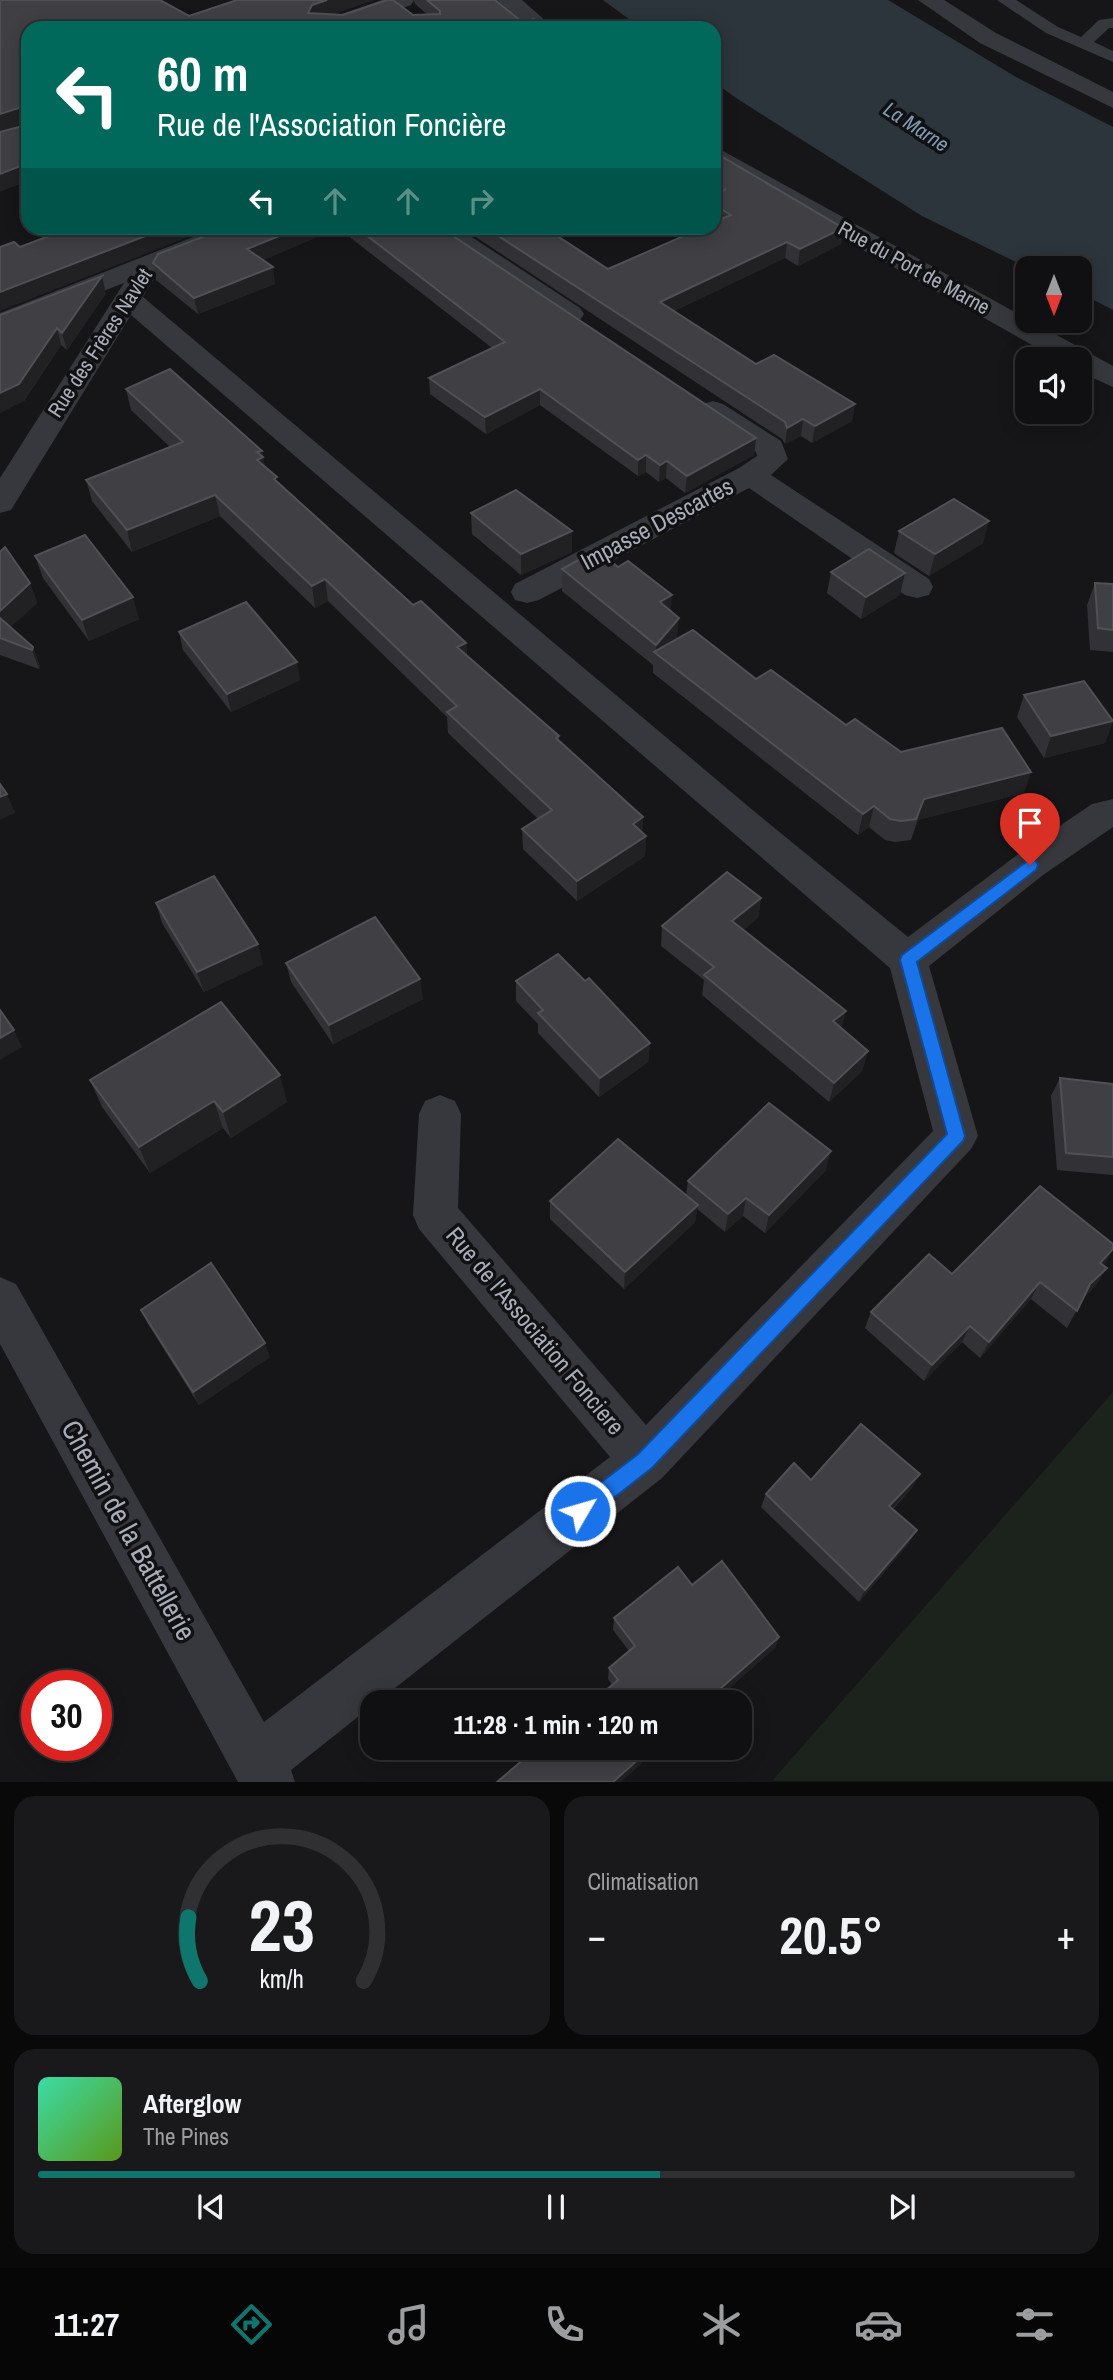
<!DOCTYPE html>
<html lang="fr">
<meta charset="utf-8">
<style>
:root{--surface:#101012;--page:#19191b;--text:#f1f3f6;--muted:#9c9d9f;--line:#303032;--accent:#0f766e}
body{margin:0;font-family:"Archivo Narrow",sans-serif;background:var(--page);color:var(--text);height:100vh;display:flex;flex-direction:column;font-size:26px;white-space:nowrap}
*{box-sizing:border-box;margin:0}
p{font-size:23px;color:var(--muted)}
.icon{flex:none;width:38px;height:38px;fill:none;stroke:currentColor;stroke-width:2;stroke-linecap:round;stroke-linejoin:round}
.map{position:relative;height:1782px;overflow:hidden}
.details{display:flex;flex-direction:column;gap:14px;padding:14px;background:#09090a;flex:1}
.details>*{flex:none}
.hud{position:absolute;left:21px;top:21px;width:700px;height:214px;border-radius:21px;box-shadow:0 4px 18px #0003,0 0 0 2px var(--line);background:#00695c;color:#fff;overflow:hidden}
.needle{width:46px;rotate:180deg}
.tools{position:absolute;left:1015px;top:256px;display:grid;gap:14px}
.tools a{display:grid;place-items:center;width:77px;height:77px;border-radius:14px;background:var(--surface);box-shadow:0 4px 18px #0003,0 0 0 2px var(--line);font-size:35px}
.speed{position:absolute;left:21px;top:1670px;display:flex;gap:14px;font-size:35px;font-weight:700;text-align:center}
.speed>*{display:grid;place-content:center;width:91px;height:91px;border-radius:50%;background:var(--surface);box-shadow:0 4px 18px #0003,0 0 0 2px var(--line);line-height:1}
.speed .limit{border:10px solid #d22;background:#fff;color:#111}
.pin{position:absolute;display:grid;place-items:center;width:60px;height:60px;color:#fff;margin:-72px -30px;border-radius:50% 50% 50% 0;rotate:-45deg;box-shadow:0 0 7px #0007}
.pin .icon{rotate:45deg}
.me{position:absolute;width:77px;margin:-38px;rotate:52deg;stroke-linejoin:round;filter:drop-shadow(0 0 5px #0008)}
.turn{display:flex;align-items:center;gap:24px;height:147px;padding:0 21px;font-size:32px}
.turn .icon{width:91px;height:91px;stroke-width:2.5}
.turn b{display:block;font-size:49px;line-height:60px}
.lanes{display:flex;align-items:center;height:66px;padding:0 21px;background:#0003;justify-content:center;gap:35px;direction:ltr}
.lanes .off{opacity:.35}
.big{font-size:52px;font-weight:700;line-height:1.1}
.details .card{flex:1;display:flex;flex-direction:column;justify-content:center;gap:10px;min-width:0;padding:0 24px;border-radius:21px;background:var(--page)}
.details .dial{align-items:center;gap:0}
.dial svg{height:182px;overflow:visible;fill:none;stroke:var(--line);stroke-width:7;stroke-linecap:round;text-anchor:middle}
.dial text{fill:var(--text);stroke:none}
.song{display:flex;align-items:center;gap:21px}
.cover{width:84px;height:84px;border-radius:10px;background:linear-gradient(135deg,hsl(160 70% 55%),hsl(90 70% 35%))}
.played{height:7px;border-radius:4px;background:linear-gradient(90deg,var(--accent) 60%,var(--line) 60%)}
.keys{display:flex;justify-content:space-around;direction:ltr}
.heat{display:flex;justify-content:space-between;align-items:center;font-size:38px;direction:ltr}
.details .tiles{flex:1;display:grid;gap:14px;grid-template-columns:1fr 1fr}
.card:last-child{grid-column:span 2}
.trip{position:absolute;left:360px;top:1690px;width:392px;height:70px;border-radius:21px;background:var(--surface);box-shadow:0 4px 18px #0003,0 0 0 2px var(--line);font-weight:700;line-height:70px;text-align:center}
.dock{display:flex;height:112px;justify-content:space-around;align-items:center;background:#060607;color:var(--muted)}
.dock .icon{width:49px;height:49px}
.dock .active{color:var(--accent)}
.dock b{font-size:32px;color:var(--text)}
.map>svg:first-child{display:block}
</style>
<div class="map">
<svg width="1113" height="1782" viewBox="0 0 1113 1782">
<rect width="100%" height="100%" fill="#161618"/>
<polygon fill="#1c231d" points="1113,1392 1113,1781 772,1781"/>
<polygon fill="#2c353c" points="603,0 888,0 1016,77 1113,127 1113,310 1080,293 1080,268 1028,268 922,216 736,98 714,82 714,28 641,28"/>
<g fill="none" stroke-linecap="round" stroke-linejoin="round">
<polygon fill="#37383d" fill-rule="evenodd" points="997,0 1016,0 1058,27 1081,37 1099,20 1113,18 1113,28 1109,28 1094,42 1113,51 1113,62 1046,33"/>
<g fill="#37383d" fill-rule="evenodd">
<polygon points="382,0 414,0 411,5 345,28 312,28 315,23"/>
<polygon points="497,0 522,0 554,28 529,28"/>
<polygon points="918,0 944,0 996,33 1113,92 1113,108 980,43"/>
<polygon points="714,149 723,151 1113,366 1113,387 1080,372 1080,359 1057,359 714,166"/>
<polygon points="216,228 251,228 247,234 160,268 143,297 755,812 908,937 1017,855 1092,804 1113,799 1113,827 1043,875 929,966 978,1136 971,1149 662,1478 376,1703 373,1703 373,1705 291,1770 295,1782 238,1782 0,1344 0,1277 16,1284 264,1722 610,1457 419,1229 413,1215 419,1114 425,1101 440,1095 455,1101 461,1114 458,1208 646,1425 933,1131 890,968 131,315 11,510 0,513 0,478 124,283 0,331 0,313"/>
<polygon points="428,228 458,228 580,308 584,314 580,320 570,322 560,320 432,234"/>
<polygon points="713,401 723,404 781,441 788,459 771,475 929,579 933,587 929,595 917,598 905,595 749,488 539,600 527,603 515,600 511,592 515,584 739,468 757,456 756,452 703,416 698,410 703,404"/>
</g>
</g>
<g fill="#323236">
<polygon points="0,0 160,0 189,16 237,0 374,0 332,14 343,15 387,0 393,0 413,15 428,15 415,4 414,0 495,0 522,22 534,19 546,28 28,28 28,181 0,191 0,132 26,125 26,123 0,131"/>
<polygon points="714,152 843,228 841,244 798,266 785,258 674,311 756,364 855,404 852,421 812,443 801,436 785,444 782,439 462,228 533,228 608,269 714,228"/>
<polygon points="226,228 441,228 756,438 754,455 685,493 666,478 659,482 646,472 638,476 540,405 486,434 430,394 429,378 492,348 338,228 263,260 275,284 198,314 156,280 153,263"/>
<polygon points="106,293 67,350 61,345 24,401 0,315"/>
<polygon points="126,389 262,451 265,467 278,483 413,605 466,643 467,656 559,736 559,741 643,817 642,832 646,836 645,856 577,901 523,849 522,829 538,819 448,733 447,717 328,601 315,608 220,516 132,552 92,501 86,480 170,447 131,410"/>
<polygon points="471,513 572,552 521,575 472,534"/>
<polygon points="899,531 983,543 929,576 894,553"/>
<polygon points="0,552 30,583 37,603 10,627 33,647 40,667 39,669 0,655"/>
<polygon points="35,556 139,619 89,641 43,578"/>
<polygon points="618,567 671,611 677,639 901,752 1024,793 918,820 911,840 895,842 885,840 869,827 858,835 653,673 653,665 562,591 562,569"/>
<polygon points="831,572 900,595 861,619 827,593"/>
<polygon points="1095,583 1113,584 1113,652 1090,650 1087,605"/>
<polygon points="179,632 300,680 231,712 183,650"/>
<polygon points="1024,695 1113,721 1105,743 1044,758 1017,717"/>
<polygon points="761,898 758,918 743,930 842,1028 868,1051 862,1071 829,1102 702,995 704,980 661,946 662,926"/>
<polygon points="156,903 263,964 204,992 162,923"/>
<polygon points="286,963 423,999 333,1044 291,982"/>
<polygon points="516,981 585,981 650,1043 648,1062 599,1097 538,1033 538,1024 516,1001"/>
<polygon points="1060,1078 1113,1084 1113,1175 1057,1170 1051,1096"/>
<polygon points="90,1080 287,1102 231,1138 223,1128 150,1173 102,1107"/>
<polygon points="826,1170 765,1233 743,1216 725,1232 697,1209 695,1222 624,1289 550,1219 550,1201 686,1195 688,1181"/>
<polygon points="1105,1264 1103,1265 1107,1268 1096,1285 1084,1297 1067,1328 1031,1299 980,1358 962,1342 924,1381 865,1328 871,1312 952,1274"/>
<polygon points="141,1310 270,1357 199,1405 148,1324"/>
<polygon points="811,1480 912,1488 893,1509 909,1543 859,1602 761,1507 766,1494"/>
<polygon points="692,1585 779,1637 775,1648 712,1703 591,1703 612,1685 608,1679 609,1668 629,1651 613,1630 614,1618"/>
</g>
<g fill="#212124">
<polygon points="327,0 374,0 314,21 308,13 312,5"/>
<polygon points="25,106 28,122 0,131 0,114"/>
<polygon points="28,163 28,181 0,191 0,174"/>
<polygon points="166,228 211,228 0,311 0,292"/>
<polygon points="299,228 338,228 250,266 247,249"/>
<polygon points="843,228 841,244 798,266 800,249"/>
<polygon points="787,242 785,258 659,318 660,302"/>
<polygon points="273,267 275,284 198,314 194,298"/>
<polygon points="102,276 106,293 67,350 62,333"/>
<polygon points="57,328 61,345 24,401 0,413 0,393"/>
<polygon points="540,389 540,405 486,434 485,417"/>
<polygon points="855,404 852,421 812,443 815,426"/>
<polygon points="803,419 801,436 785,444 787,428"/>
<polygon points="756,438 754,455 685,493 687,476"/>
<polygon points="262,451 263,457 267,478 257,460 257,452"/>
<polygon points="646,455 646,472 638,476 638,460"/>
<polygon points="667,461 666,478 659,482 660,465"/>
<polygon points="215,495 220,516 132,552 127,530"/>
<polygon points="989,521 983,543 929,576 935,554"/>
<polygon points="572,531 572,552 521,575 521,554"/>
<polygon points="905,573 900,595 861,619 866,597"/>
<polygon points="325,579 328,601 315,608 312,586"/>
<polygon points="30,583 37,603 3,634 0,626 0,611"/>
<polygon points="672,595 670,617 660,602"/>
<polygon points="133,597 139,619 89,641 82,620"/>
<polygon points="679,618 677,639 656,653 656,645"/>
<polygon points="466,643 467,664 457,647"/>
<polygon points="33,647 40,667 39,669 32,650"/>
<polygon points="297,662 300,680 231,712 227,694"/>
<polygon points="1113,721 1105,743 1044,758 1051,736"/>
<polygon points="1031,772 1024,793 918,820 911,840 924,799"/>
<polygon points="7,794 15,813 0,820 0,797"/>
<polygon points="874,806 869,827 858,835 863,814"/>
<polygon points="643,817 642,838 633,824"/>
<polygon points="646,836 645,856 577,901 577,881"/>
<polygon points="761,898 758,918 729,942 732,921"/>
<polygon points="258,944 263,964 204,992 197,972"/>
<polygon points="420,979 423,999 333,1044 329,1025"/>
<polygon points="846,1011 841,1031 833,1021"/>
<polygon points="14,1030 22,1047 0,1060 0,1038"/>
<polygon points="650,1043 648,1062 599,1097 600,1078"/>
<polygon points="868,1051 862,1071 829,1102 834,1083"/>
<polygon points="280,1075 287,1102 231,1138 223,1112"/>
<polygon points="214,1101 223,1128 150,1173 139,1147"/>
<polygon points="831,1151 826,1170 765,1233 769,1215"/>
<polygon points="746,1198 743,1216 725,1232 728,1214"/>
<polygon points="698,1205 695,1222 624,1289 625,1272"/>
<polygon points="1113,1249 1105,1264 1089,1280 1100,1263"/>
<polygon points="1107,1268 1096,1285 1080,1301 1090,1284"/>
<polygon points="1040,1282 1031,1299 980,1358 989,1342"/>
<polygon points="970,1326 962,1342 924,1381 932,1365"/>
<polygon points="265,1343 270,1357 199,1405 193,1392"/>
<polygon points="920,1474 912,1488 882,1519 889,1506"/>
<polygon points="917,1530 909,1543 859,1602 865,1590"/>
<polygon points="779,1637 775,1648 712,1703 704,1703"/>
<polygon points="651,1748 659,1748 621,1782 613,1782"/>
</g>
<g fill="#3f3f44" stroke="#4f5156" stroke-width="2">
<polygon points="0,0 160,0 189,16 237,0 327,0 312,5 308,13 343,15 387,0 393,0 413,15 440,14 440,11 427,0 495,0 522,22 534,19 546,28 28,28 28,163 0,174 0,132 26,125 25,106 0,114"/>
<polygon points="714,152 843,228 800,249 787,242 660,302 756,364 774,355 855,404 815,426 803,419 787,428 785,422 486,228 533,228 542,233 548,230 608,269 702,228 714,228 714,222 731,215 714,205 714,195 726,189 718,193 714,190"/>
<polygon points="70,228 166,228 0,292 0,247 14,242 20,247"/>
<polygon points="226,228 299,228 247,249 273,267 194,298 153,263 158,254"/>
<polygon points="357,228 441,228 756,438 687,476 667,461 660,465 646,455 638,460 540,389 485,417 429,378 505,342"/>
<polygon points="102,276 62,333 57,328 19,384 0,393 0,315"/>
<polygon points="170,369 262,451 257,452 263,457 257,460 277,477 274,479 413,605 421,601 466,643 457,647 559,736 556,738 643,817 633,824 646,836 577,881 522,829 552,810 447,712 457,706 325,579 312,586 215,495 127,530 86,480 183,442 126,389"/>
<polygon points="516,490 572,531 521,554 471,513"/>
<polygon points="954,499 989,521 935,554 899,531"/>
<polygon points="85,535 133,597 82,620 35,556"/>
<polygon points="5,547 30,583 0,611 0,552"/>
<polygon points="869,549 905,573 866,597 831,572"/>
<polygon points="597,550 618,567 628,561 672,595 660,602 679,618 656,645 562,569"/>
<polygon points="1095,583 1113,584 1113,630 1098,628"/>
<polygon points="246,602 297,662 227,694 179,632"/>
<polygon points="0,618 33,647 32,650 0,638"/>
<polygon points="693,630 756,679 771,670 846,725 855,719 901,752 1002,728 1031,772 924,799 916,819 901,821 890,819 874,806 863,814 654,652"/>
<polygon points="1084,681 1113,721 1051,736 1024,695"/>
<polygon points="0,784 7,794 0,797"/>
<polygon points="727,872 761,898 732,921 846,1011 833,1021 868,1051 834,1083 704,975 714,967 662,926"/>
<polygon points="214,876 258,944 197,972 156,903"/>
<polygon points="375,917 420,979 329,1025 286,963"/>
<polygon points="558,954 585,981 589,978 650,1043 600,1078 538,1013 543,1010 516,981"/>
<polygon points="221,1002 280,1075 223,1112 214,1101 139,1147 90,1080"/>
<polygon points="0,1010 14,1030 0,1038"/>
<polygon points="1060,1078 1113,1084 1113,1157 1066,1153"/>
<polygon points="769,1103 831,1151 769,1215 746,1198 728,1214 688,1181"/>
<polygon points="618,1139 698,1205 625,1272 550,1201"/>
<polygon points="1040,1186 1113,1244 1113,1249 1100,1263 1107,1268 1090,1284 1077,1311 1040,1282 989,1342 970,1326 932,1365 871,1312 929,1254 952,1274"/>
<polygon points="211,1263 265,1343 193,1392 141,1310"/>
<polygon points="861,1424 920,1474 889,1506 917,1530 865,1590 766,1494 794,1463 811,1480"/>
<polygon points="722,1561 779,1637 704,1703 591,1703 618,1680 609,1668 635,1646 614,1618 678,1567 692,1585"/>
<polygon points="537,1748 651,1748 613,1782 497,1782"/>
</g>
<polygon fill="#1a73e8" stroke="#114b97" stroke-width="2" points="1030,859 1036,861 1038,865 1036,870 917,962 965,1136 963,1141 652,1468 588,1518 580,1521 573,1518 570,1511 573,1504 638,1454 947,1134 900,960 902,955"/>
<g text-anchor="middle" stroke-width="7" stroke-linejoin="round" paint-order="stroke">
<g font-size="21" font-style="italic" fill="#7f9bb3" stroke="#111113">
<text transform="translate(916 127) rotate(33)" y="7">La Marne</text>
</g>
<g font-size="21" fill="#a8adb8" stroke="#111113">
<text transform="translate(914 268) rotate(29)" y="7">Rue du Port de Marne</text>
<text transform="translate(100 343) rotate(-57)" y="7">Rue des Frères Navlet</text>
</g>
<g font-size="24" fill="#a8adb8" stroke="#111113">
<text transform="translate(657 524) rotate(-28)" y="8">Impasse Descartes</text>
<text transform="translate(535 1331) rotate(50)" y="8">Rue de l'Association Fonciere</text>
</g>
<g font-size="28" fill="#a8adb8" stroke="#111113">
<text transform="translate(129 1530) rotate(61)" y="10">Chemin de la Battellerie</text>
</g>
</g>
</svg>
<div class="tools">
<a><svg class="needle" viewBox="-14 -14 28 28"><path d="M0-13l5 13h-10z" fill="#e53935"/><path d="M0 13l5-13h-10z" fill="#9c9d9f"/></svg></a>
<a><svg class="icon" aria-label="sound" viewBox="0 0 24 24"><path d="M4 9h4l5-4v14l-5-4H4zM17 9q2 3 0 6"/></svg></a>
</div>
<div class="speed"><div class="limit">30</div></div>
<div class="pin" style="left:1030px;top:865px;background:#d93025"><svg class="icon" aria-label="arrive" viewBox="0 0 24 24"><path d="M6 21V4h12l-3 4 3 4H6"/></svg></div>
<svg class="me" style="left:580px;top:1511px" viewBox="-20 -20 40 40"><circle r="17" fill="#1a73e8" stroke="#fff" stroke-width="3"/><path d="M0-11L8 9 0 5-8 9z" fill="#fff"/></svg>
<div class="trip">11:28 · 1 min · 120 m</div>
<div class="hud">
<div class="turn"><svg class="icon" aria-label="left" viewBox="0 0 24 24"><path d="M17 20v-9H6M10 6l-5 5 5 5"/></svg><div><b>60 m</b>Rue de l'Association Foncière</div></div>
<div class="lanes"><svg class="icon" aria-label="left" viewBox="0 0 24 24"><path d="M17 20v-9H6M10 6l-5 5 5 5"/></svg><svg class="icon off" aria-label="ahead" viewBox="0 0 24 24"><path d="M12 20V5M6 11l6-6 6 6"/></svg><svg class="icon off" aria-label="ahead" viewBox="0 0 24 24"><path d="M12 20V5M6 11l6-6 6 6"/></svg><svg class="icon off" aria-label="right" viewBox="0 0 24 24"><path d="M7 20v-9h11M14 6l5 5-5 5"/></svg></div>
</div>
</div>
<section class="details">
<div class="tiles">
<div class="card dial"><svg viewBox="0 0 100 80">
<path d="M14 69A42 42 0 1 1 86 69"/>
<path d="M14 69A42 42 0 0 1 9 41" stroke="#0f766e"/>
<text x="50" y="56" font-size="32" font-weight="700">23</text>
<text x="50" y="72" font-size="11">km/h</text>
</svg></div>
<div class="card"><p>Climatisation</p>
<div class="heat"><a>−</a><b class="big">20.5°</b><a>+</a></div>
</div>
<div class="card">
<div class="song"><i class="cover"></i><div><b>Afterglow</b><p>The Pines</p></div></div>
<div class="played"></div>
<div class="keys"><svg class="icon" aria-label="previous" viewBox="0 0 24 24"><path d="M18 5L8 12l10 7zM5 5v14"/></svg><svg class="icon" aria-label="pause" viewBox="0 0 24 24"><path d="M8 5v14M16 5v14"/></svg><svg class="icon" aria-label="next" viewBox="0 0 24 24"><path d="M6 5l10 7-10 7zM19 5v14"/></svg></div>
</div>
</div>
</section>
<nav class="dock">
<b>11:27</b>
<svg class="icon active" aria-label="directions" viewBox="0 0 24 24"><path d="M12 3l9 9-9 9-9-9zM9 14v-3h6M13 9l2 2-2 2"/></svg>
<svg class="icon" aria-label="music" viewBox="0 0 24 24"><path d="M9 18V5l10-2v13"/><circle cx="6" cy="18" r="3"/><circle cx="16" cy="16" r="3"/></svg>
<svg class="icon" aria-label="phone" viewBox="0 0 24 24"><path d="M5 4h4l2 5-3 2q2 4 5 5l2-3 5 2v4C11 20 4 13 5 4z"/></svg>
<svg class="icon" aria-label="climate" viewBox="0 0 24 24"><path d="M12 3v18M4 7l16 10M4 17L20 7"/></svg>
<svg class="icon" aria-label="car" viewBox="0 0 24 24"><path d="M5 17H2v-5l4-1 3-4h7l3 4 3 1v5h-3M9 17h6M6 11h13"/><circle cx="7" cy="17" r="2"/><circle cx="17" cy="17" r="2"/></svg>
<svg class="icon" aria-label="filters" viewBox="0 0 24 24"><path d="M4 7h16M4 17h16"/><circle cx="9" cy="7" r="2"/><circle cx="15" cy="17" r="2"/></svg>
</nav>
